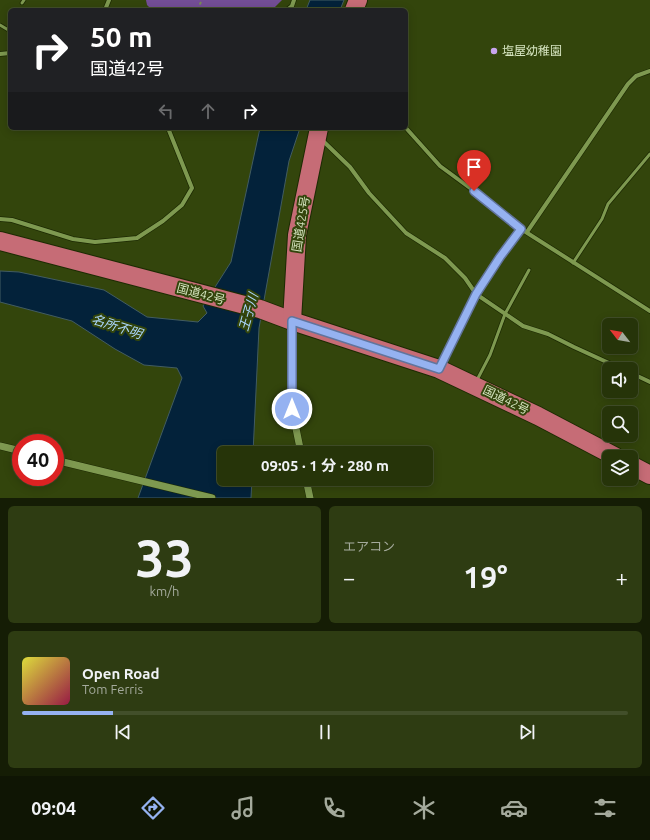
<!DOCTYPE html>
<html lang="ja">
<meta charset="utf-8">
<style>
:root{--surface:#263409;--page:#2e3c12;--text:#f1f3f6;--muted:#a4aa9c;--line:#424f2a;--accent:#95b2f1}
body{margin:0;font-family:Ubuntu,"Noto Sans JP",sans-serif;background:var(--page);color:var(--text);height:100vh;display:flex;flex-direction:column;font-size:15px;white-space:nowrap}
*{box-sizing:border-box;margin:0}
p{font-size:13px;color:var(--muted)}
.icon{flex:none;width:22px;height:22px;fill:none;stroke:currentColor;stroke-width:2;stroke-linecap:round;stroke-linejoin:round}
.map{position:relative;height:498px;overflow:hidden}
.panel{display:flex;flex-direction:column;gap:8px;padding:8px;background:#151d05;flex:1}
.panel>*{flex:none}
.banner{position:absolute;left:8px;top:8px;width:400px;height:122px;border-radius:6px;box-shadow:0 2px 10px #0003,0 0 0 1px var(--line);background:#202124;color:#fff;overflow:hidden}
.needle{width:26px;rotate:301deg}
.tools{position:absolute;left:602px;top:318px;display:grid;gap:8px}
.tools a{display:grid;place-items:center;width:36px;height:36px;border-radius:6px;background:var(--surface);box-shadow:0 2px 10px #0003,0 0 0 1px var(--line);font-size:20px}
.speed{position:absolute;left:12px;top:434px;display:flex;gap:8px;font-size:20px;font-weight:700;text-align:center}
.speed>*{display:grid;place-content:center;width:52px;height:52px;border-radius:50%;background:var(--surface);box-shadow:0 2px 10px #0003,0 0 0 1px var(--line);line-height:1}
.speed .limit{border:6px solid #d22;background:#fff;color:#111}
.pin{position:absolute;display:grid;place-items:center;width:34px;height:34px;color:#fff;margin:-41px -17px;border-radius:50% 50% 50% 0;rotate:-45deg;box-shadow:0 0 4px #0007}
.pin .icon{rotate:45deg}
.me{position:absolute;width:44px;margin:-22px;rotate:0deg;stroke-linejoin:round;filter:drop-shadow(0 0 3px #0008)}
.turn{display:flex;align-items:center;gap:14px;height:84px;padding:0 16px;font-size:18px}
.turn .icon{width:52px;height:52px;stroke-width:2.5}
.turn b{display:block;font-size:28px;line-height:34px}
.lanes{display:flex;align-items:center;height:38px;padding:0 16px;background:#0003;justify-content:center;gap:20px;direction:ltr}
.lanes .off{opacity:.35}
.big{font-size:30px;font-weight:700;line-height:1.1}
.panel .widget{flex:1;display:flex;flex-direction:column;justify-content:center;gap:6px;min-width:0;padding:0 14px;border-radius:6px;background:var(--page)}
.panel .dial{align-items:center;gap:0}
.dial b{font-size:52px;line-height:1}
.song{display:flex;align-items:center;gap:12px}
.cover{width:48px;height:48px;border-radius:6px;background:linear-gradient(135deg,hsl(60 70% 55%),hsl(340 70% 35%))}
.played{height:4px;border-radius:2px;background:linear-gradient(90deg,var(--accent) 15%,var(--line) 15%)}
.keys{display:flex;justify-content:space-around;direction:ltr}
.heat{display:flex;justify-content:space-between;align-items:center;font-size:22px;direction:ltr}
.panel .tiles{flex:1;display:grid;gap:8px;grid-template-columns:1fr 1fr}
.widget:last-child{grid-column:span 2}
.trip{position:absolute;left:217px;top:446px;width:216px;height:40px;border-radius:6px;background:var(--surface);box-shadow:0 2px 10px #0003,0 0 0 1px var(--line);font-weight:700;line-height:40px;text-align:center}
.tab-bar{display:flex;height:64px;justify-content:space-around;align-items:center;background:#0f1504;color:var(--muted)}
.tab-bar .icon{width:28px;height:28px}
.tab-bar .current{color:var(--accent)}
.tab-bar b{font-size:18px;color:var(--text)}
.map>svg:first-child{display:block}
</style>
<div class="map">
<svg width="650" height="498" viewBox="0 0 650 498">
<rect width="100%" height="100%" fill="#33450c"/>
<polygon fill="#734e96" points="146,0 282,0 272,10 152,10 147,5"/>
<g fill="#03223a" stroke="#425c62">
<polygon points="310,0 344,0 340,10 306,10"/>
<polygon points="260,128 300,128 289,161 259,328 253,453 224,453 224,479 252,479 251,498 138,498 182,378 177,368 144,365 115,349 72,321 0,302 0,271 19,272 104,290 147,317 198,322 207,313 203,306 231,262"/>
</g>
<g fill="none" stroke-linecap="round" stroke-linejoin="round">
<defs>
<g id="service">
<polyline points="22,3 24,0"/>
<polyline points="0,25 10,31"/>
<polyline points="573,263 602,219 608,204 650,154"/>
<polyline points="477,380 490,355 505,314 529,270"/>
</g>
<g id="minor">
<polyline points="105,10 109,0"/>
<polyline points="287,10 292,6 294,0"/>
<polyline points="0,54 10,53"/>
<polyline points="406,128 440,166 485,199 521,229 650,311"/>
<polyline points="322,140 350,167 369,193 406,233 445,258 465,278 476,294 523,326 548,334 574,347 622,369"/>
<polyline points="0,219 12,220 73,239 95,242 137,238 163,221 182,205 192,188 168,128"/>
<polyline points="527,232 628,84 636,76 650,71"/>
<polyline points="441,366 476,294 500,257 521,229"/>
<polyline points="631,373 650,382"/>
</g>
<g id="tertiary">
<polyline points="292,321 292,409 301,453"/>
<polyline points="0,446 21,451"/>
<polyline points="55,460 212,498"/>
<polyline points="306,479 310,498"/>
</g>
<g id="trunk">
<polyline points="354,10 358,0"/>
<polyline points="0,241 260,309 292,321 439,369 538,416 616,457"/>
<polyline points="292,321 297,235 319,128"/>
<polyline points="631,465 650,475"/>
</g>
</defs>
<use href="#service" stroke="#1d2a03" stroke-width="4.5"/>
<use href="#minor" stroke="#1d2a03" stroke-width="5.5"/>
<use href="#tertiary" stroke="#1d2a03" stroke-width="8"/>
<use href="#trunk" stroke="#1d2a03" stroke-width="20"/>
<polyline stroke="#788959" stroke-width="2" stroke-dasharray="3 3" stroke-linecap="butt" points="197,10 202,0"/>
<use href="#service" stroke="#7e9950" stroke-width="3"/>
<use href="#minor" stroke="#7e9950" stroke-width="4"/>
<use href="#tertiary" stroke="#7e9950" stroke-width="7"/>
<use href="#trunk" stroke="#c66c76" stroke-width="18"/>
</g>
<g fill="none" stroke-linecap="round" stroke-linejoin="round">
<defs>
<polyline id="route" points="292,409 292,321 439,369 476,294 500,257 521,229 474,191"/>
</defs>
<use href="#route" stroke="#61749d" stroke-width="10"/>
<use href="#route" stroke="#95b2f1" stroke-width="7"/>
</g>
<circle fill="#c8a5ee" stroke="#33450c" stroke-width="1.5" cx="494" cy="51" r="4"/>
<g text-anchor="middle" stroke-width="4" stroke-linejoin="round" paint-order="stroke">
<g font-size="12" fill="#d5e4bf" stroke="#33450c" text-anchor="start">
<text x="502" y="55">塩屋幼稚園</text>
</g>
<g font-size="12" fill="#d5e4bf" stroke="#33450c">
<text transform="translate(301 224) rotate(-81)" y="4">国道425号</text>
<text transform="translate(201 294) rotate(15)" y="4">国道42号</text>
<text transform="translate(506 400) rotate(26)" y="4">国道42号</text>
</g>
<g font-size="13" font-style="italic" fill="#acd7fe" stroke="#33450c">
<text transform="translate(248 312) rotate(-74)" y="5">王子川</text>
<text transform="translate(117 326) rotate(18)" y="5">名所不明</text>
</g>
</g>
</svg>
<div class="tools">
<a><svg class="needle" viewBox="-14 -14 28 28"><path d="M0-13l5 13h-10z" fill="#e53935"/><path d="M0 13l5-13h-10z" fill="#a4aa9c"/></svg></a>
<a><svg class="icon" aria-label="sound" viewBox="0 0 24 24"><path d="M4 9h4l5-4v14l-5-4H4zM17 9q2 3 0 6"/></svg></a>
<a><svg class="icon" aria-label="search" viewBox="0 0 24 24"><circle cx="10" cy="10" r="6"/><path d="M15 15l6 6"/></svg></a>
<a><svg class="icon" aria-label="layers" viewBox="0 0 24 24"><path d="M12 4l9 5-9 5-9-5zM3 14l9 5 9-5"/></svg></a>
</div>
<div class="speed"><div class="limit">40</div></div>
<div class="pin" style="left:474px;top:191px;background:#d93025"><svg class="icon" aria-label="arrive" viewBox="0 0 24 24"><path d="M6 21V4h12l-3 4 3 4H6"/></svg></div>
<svg class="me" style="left:292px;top:409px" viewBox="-20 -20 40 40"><circle r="17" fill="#95b2f1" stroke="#fff" stroke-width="3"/><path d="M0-11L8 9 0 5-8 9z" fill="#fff"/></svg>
<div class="trip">09:05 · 1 分 · 280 m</div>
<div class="banner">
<div class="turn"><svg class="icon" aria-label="right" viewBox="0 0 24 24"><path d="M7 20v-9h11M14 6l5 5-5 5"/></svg><div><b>50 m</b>国道42号</div></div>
<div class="lanes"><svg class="icon off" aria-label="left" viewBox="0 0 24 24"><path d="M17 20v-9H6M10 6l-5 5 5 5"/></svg><svg class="icon off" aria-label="ahead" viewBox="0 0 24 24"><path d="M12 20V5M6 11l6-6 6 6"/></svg><svg class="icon" aria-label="right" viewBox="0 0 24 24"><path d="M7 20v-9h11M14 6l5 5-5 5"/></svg></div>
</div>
</div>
<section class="panel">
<div class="tiles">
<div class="widget dial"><b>33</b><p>km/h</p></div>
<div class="widget"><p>エアコン</p>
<div class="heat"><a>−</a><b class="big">19°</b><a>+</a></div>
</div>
<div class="widget">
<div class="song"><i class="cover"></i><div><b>Open Road</b><p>Tom Ferris</p></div></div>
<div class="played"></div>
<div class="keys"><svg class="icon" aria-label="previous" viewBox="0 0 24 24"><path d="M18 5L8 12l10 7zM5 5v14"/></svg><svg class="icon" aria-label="pause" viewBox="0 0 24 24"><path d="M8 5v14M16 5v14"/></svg><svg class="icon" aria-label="next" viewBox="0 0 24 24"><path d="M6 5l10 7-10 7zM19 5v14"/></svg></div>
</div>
</div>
</section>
<nav class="tab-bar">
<b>09:04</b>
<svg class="icon current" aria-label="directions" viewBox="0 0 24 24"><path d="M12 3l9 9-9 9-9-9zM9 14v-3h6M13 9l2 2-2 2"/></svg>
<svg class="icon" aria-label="music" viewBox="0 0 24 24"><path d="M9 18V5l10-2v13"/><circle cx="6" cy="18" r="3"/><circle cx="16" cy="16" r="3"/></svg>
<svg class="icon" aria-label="phone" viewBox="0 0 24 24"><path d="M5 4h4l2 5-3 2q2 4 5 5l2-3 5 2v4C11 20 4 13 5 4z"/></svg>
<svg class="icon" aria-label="climate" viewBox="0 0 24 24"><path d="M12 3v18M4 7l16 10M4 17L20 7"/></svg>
<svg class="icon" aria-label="car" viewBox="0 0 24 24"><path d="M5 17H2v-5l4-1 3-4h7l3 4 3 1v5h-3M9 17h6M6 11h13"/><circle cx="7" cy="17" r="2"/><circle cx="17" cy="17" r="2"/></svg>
<svg class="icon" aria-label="filters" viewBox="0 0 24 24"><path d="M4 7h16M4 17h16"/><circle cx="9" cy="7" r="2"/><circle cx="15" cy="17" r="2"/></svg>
</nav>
